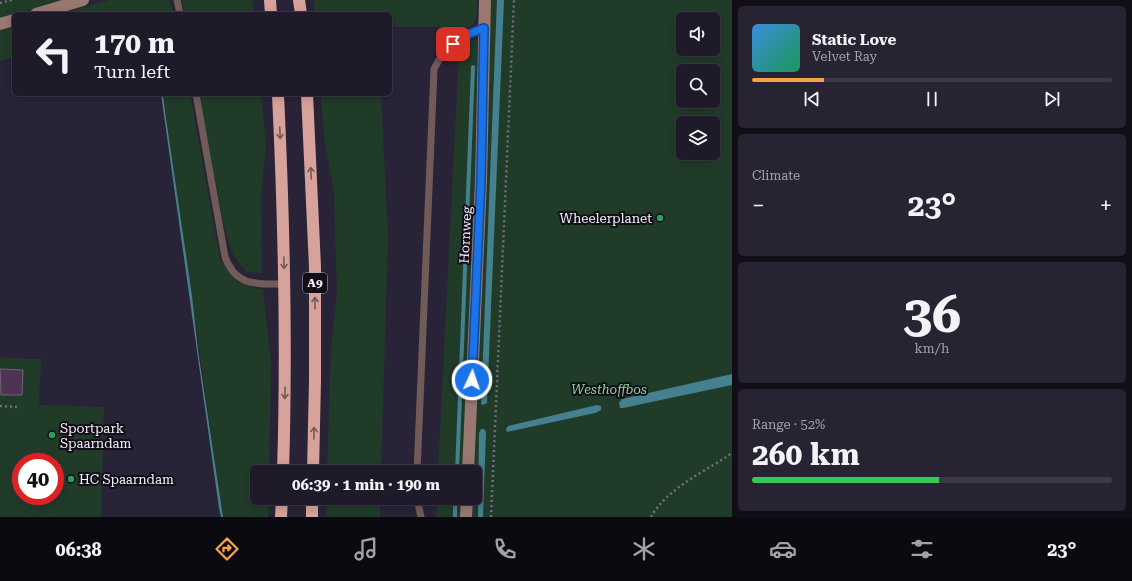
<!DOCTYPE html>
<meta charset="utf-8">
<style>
:root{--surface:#1f1a2a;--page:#272332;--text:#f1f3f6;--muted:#a1a1a8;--line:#3c3847;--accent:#f7a149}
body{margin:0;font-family:"Roboto Serif",serif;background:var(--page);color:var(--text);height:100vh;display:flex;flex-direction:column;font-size:15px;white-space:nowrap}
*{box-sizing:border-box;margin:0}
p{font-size:13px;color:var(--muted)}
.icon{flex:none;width:22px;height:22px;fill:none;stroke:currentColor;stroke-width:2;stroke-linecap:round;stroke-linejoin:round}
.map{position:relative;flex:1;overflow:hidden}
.details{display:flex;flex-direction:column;gap:6px;padding:6px;background:#110e17;width:400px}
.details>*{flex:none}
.top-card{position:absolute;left:12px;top:12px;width:380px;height:84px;border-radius:6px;box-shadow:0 2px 10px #0003,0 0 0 1px var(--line);background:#1f1a2a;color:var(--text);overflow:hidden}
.controls{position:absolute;left:676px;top:12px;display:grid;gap:8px}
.controls a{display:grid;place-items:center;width:44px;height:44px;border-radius:6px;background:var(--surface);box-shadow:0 2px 10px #0003,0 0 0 1px var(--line);font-size:20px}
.speed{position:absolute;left:12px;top:453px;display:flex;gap:8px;font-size:20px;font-weight:700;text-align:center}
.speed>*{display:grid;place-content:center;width:52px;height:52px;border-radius:50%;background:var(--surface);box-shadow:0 2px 10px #0003,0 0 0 1px var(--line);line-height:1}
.speed .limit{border:6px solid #d22;background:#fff;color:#111}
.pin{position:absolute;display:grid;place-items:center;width:34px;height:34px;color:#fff;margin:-17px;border-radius:8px;box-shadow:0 2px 6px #0006}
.me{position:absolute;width:44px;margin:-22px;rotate:3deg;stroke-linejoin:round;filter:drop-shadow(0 0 3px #0008)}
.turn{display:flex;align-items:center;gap:14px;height:84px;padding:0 16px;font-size:18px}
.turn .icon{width:52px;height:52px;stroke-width:2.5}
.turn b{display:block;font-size:28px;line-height:34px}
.big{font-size:30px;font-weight:700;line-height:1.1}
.details .tile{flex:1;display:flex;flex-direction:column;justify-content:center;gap:6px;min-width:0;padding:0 14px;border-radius:6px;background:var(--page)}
.details .dial{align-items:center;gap:0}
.dial b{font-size:52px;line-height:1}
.song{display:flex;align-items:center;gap:12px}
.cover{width:48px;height:48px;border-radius:6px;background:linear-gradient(135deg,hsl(210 70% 55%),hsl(150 70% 35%))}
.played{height:4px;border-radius:2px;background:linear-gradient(90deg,var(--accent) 20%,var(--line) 20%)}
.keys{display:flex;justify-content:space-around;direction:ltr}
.heat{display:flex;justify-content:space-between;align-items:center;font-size:22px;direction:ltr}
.charge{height:6px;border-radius:3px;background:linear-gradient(90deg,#34c759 52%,var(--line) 0)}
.trip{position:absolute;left:250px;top:465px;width:232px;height:40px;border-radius:6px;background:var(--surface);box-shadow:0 2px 10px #0003,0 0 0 1px var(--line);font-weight:700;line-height:40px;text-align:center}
.dock{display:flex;height:64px;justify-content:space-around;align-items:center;background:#0c0a11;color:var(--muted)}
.dock .icon{width:28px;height:28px}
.dock .current{color:var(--accent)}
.dock b{font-size:18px;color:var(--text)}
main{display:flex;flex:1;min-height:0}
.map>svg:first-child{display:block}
</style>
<main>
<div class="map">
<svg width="732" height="517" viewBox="0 0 732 517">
<rect width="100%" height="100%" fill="#292338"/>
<g fill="#213b29" fill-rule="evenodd">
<polygon points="5,0 66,0 0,18 0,1"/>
<polygon points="109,0 170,0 174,14 60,14"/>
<polygon points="182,0 253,0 254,14 184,14"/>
<path d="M314 0H477C477 10 479 22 469 27H390V14H315Z"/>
<path d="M488 0H732V517H471L472 498H475V472H473ZM683 19H713V49H683ZM683 71H713V101H683ZM683 123H713V153H683Z"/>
<polygon points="14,27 14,57 0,61 0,31"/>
<polygon points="475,39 478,40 476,157 463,472 438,472 459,52 461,47"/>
<path d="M163 94H190L220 259C235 283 235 283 263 290L271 364 269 472H257V498H269L268 517H223Z"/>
<polygon points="199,94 261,94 266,147 261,196 262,273 246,272 232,253 223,222"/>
<polygon points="321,94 381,94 388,238 381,472 327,472 331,349 337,293 334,193 324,137"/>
<path d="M0 358 41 359 39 405 104 407 101 517H0ZM21 462H55V496H21Z"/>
<polygon points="327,498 380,498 380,517 326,517"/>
<polygon points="437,498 461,498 460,517 436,517"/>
</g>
<g fill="#45808e">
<polygon points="497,0 504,0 487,403 483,405 481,404"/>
<polygon points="161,94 163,94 165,111 192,296 198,350 223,517 221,517 219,508"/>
<polygon points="732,374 732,385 623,408 620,408 619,403 622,399"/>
<polygon points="597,405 601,406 601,410 595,413 507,432 506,429 508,426"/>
<polygon points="481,429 484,429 486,432 483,517 478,517 479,433"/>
</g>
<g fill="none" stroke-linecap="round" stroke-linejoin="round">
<g stroke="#45808e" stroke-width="4">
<polyline points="457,472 473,67"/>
<polyline points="455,517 455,498"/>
</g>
</g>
<polygon fill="#4e3354" stroke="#746379" points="0,369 23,370 22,395 1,395"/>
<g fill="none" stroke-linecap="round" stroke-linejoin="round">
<g stroke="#726d7f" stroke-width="2.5" stroke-dasharray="2 3" stroke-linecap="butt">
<polyline points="0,3 12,0"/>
<polyline points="0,406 17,407"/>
<polyline points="491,517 514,0"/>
<path d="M651 517C668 487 705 472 732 453"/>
</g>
<g stroke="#715b58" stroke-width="7">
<polyline points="177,0 180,14"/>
<path d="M196 94 225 257C236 287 257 284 284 284"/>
<path d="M417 472 434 69C446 45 459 36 484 28"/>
<polyline points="417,498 421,517"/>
</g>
<g stroke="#9a7872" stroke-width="12">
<polyline points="36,14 83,0"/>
<polyline points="0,24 14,20"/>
<polyline points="468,472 481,180 485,0"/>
<polyline points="466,517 467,498"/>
</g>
<g stroke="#d7a29a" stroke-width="12">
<polyline points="270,0 271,14"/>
<polyline points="299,0 301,14"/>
<path d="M278 94C284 220 287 346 283 472"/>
<polyline points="307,94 315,267 315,380 313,472"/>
<polyline points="281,517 282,498"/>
<polyline points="312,517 312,498"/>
</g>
</g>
<defs><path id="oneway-shaft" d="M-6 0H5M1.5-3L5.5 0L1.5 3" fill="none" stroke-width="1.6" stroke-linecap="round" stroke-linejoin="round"/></defs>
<g stroke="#745859">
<use href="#oneway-shaft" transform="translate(280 133) rotate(87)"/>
<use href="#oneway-shaft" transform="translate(311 173) rotate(-93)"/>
<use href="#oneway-shaft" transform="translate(284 263) rotate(89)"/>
<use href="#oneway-shaft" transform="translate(315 303) rotate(-90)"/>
<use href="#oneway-shaft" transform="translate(285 393) rotate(91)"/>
<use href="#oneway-shaft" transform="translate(314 433) rotate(-89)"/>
</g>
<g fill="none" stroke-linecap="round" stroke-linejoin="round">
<defs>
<polyline id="route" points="453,44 464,36 484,28 481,180 472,380"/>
</defs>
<use href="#route" stroke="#114b97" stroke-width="10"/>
<use href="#route" stroke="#1a73e8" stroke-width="7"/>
</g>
<g fill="#2e9e5b" stroke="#110e18" stroke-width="1.5">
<circle cx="660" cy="218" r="4"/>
<circle cx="52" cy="435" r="4"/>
<circle cx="71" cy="479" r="4"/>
</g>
<g text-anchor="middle" stroke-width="4" stroke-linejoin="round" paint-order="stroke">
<rect fill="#110e18" stroke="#b1aeb9" stroke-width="1" x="303" y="273" width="24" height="20" rx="3"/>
<g font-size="12" font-weight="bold" fill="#f5f2fe">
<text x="315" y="287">A9</text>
</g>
<g font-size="13" fill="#f5f2fe" stroke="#110e18" text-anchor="start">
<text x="652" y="223" text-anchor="end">Wheelerplanet</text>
<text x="60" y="433">Sportpark<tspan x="60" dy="15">Spaarndam</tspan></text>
<text x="79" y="484">HC Spaarndam</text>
</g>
<g font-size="13" fill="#f5f2fe" stroke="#110e18">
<text transform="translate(465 235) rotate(-87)" y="5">Hornweg</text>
</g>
<g font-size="13" font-style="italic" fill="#8ed1a2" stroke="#110e18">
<text x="609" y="394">Westhoffbos</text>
</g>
</g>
</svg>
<div class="controls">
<a><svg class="icon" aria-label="sound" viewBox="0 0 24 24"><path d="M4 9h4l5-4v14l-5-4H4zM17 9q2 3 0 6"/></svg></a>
<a><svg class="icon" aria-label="search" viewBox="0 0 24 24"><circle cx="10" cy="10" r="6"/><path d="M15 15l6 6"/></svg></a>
<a><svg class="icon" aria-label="layers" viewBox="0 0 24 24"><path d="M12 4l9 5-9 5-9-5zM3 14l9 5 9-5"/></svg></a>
</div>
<div class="speed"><div class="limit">40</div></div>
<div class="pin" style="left:453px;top:44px;background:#d93025"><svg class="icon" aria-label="arrive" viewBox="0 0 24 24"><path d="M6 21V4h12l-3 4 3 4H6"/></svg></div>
<svg class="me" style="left:472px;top:380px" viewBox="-20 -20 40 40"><circle r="17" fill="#1a73e8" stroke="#fff" stroke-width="3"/><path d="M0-11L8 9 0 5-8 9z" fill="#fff"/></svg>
<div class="trip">06:39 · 1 min · 190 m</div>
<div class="top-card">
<div class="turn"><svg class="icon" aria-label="left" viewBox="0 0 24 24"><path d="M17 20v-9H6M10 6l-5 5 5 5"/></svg><div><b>170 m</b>Turn left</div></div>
</div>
</div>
<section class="details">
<div class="tile">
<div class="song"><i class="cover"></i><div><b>Static Love</b><p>Velvet Ray</p></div></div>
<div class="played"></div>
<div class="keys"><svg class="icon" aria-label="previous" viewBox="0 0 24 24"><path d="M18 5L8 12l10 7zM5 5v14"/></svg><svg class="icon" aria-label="pause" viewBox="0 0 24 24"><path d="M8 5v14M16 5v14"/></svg><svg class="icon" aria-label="next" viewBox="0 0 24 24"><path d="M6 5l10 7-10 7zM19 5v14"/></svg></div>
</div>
<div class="tile"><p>Climate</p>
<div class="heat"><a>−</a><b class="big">23°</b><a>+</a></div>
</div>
<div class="tile dial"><b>36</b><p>km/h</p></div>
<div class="tile"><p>Range · 52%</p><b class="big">260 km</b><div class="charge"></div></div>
</section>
</main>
<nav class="dock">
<b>06:38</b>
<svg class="icon current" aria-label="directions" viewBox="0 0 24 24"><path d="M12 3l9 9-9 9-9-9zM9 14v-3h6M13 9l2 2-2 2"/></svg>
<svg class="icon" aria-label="music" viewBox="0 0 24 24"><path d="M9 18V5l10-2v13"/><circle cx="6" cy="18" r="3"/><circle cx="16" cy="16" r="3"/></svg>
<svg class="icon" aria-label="phone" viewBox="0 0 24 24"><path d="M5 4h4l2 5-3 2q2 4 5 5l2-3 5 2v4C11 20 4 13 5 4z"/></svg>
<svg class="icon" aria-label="climate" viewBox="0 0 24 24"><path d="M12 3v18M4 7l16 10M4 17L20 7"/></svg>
<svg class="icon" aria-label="car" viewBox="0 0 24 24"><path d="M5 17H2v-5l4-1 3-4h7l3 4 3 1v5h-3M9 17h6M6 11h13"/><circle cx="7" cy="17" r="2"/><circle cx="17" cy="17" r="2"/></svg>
<svg class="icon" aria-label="filters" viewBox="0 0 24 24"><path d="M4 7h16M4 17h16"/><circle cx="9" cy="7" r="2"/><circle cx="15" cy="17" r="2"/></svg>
<b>23°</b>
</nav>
